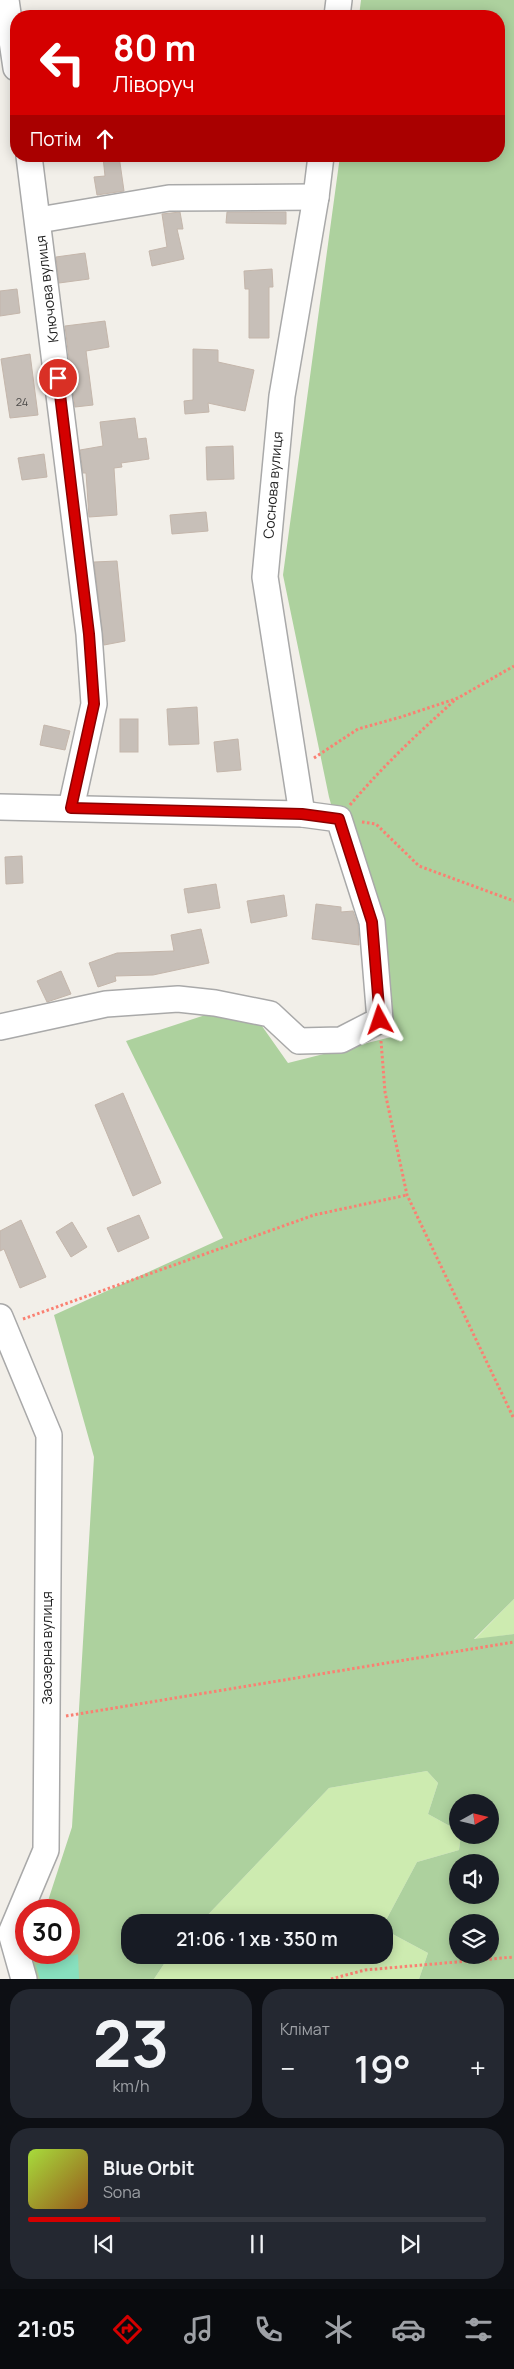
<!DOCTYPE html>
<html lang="uk">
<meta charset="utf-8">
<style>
:root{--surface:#171b24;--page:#242831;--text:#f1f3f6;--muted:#9ea1a6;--line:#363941;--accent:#d40000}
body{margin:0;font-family:Manrope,sans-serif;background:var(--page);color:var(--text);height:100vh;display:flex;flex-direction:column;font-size:19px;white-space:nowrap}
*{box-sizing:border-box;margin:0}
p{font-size:16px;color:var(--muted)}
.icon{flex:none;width:28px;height:28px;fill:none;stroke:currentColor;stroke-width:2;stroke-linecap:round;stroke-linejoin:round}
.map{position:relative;height:1979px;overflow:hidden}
.panel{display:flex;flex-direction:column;gap:10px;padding:10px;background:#0d0f14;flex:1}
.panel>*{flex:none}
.banner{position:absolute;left:10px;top:10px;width:495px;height:152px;border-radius:20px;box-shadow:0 2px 12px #0003;background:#d40000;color:#fff;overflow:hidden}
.needle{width:32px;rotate:82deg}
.tools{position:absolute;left:449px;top:1794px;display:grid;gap:10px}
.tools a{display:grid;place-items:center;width:50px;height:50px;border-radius:50%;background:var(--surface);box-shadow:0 2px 12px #0003;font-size:25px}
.speed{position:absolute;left:15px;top:1899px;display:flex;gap:10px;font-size:25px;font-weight:700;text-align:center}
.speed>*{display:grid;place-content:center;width:65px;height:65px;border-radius:50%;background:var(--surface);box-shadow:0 2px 12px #0003;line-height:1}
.speed .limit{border:8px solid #d22;background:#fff;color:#111}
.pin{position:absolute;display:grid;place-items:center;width:42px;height:42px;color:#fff;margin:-21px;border:2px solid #fff;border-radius:50%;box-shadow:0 1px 5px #0007}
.me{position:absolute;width:55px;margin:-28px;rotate:355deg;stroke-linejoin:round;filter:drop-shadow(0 0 4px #0008)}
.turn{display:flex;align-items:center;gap:18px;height:105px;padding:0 20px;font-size:22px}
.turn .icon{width:65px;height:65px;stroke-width:2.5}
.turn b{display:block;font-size:35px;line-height:42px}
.then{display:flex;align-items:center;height:48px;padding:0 20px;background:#0003;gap:10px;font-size:19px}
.big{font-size:38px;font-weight:600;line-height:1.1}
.panel .widget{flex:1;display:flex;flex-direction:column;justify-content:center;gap:8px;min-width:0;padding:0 18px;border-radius:20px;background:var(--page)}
.panel .dial{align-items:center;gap:0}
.dial b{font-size:65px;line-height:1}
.song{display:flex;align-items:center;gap:15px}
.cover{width:60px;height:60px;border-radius:8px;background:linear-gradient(135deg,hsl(80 70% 55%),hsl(30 70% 35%))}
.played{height:5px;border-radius:2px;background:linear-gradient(90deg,var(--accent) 20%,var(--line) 20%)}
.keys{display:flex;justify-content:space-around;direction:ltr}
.heat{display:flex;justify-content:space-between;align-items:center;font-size:28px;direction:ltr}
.panel .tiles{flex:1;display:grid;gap:10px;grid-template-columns:1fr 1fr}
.widget:last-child{grid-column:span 2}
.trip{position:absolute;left:121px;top:1914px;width:272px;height:50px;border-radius:20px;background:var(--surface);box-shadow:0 2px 12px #0003;font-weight:600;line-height:50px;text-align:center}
.menu{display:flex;height:80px;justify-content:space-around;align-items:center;background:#090b0e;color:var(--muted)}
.menu .icon{width:35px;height:35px}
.menu .active{color:var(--accent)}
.menu b{font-size:22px;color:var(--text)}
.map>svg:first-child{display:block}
</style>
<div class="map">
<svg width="514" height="1979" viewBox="0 0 514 1979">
<rect width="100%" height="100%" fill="#f2efe9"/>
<g fill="#cdebb0">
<polygon points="514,1599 514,1634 474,1640"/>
<polygon points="427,1771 438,1783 428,1814 457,1830 458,1835 461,1835 459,1850 417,1862 385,1922 201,1922 329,1788"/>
<polygon points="385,1930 428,1953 419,1979 154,1979 170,1955 385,1955"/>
</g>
<path fill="#add19e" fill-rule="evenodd" d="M361 0H514V1599L474 1639 514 1634V1979H419L428 1953 385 1930V1922L417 1862 459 1850 461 1835H490V1802H458L457 1830 428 1814 438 1783 427 1771 329 1788 201 1922H130V1955H170L154 1979H34L29 1961 32 1953 69 1952V1910H45L72 1827 94 1457 54 1315 223 1238 126 1041 245 1002 288 1063 395 1036 329 797 283 575 340 156H499V16H359ZM458 1862H490V1895H458ZM458 1922H490V1955H458Z"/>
<polygon fill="#88e0be" points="78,1954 79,1979 40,1979 36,1965"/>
<g fill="#c7bfb8" stroke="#c4b6ab">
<polygon points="119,156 124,191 97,195 94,177 105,176 103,157"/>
<polygon points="180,212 183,229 177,229 184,259 152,266 149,251 167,247 162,214"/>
<polygon points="227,212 286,212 286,224 226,223"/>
<polygon points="85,253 89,279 59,283 56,257"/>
<polygon points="272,269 273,287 269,287 269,338 249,338 249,289 245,289 244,271"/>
<polygon points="17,289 20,313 0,316 0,291"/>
<polygon points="105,321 109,347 86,351 93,405 75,407 65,326"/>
<polygon points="193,349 218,350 218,362 254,370 245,411 208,403 209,412 185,414 184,401 193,400"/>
<polygon points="30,354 38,415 10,418 1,359"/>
<polygon points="135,418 138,439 146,438 149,459 121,463 122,467 114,468 117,515 89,517 86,473 83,473 80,450 103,446 100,422"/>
<polygon points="233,446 234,479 207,480 206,447"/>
<polygon points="44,454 47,477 22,480 18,458"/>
<polygon points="206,512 208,531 172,534 170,515"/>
<polygon points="117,561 125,641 104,645 94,562"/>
<polygon points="197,707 199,744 169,745 167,709"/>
<rect x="120" y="719" width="18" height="33"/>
<polygon points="44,725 70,731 65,750 40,745"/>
<polygon points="238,739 241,770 217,772 214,742"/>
<polygon points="22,856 23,883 6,884 5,857"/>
<polygon points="216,884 220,908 188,913 184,889"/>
<polygon points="284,895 287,916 251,923 247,901"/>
<polygon points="316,904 341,907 341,912 353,911 358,925 359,945 312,939"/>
<polygon points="201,929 209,963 153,975 115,976 116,981 98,987 89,963 117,953 174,951 171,935"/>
<polygon points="61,971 71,994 47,1002 37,981"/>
<polygon points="123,1093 161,1183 133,1196 95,1105"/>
<polygon points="139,1215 149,1238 118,1252 107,1228"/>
<polygon points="21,1220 46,1277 20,1288 4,1249 0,1251 0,1231"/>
<polygon points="72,1222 87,1247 71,1257 56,1232"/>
</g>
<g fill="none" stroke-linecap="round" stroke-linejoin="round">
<defs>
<g id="minor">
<polyline points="6,0 16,68"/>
<polyline points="337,16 339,0"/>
<polyline points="29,156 89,634 94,704 71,808"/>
<polyline points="39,220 169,198 316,197"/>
<polyline points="0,807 302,814 339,819 372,922 380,1020 341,1040 299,1041 270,1014 215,1003 178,999 106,1004 0,1027"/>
<polyline points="302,814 265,577 282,396 316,197 321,156"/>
<polyline points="0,1317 49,1435 46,1850 11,1933 24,1979"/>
</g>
</defs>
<use href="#minor" stroke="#a9a9a9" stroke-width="28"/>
<g stroke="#fa8072" stroke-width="3" stroke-dasharray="2.5 2.5" stroke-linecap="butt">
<polyline points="314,758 358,729 401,717 458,698 514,666"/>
<path d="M350 805C382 767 418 733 455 700"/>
<polyline points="362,822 376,824 419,866 514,901"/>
<polyline points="381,1041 385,1092 407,1195 514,1419"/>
<polyline points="23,1319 314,1215 407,1195"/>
<polyline points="66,1716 514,1642"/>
<polyline points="331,1979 365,1970 514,1957"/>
</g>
<use href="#minor" stroke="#fff" stroke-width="25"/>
</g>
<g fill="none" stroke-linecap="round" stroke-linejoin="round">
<defs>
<polyline id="route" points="58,378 89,634 94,704 71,808 302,814 339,819 372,922 380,1020"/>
</defs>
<use href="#route" stroke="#8a0000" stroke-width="12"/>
<use href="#route" stroke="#d40000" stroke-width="9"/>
</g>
<g text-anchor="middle" stroke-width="4.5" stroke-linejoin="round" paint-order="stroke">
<g font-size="11" fill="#4b4948">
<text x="22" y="406">24</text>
</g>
<g font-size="14" fill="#222" stroke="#fff">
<text transform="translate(47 289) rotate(-97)" y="5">Ключова вулиця</text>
<text transform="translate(273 485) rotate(-85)" y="5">Соснова вулиця</text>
<text transform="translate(47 1648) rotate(-90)" y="5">Заозерна вулиця</text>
</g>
</g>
</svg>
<div class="tools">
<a><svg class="needle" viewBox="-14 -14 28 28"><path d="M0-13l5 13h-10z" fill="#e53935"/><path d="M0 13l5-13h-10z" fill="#9ea1a6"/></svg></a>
<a><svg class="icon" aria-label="sound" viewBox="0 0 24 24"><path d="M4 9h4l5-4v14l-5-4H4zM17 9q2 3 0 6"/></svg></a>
<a><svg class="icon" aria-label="layers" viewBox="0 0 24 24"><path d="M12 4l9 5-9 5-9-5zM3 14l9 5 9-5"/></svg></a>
</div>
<div class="speed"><div class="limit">30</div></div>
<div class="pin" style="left:58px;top:378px;background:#d93025"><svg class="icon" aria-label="arrive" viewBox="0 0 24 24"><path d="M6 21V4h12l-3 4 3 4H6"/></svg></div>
<svg class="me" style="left:380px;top:1020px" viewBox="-20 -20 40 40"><path d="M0-17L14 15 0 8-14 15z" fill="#d40000" stroke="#fff" stroke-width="4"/></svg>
<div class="trip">21:06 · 1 хв · 350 m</div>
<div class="banner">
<div class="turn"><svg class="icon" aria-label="left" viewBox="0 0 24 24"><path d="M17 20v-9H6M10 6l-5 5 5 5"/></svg><div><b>80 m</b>Ліворуч</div></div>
<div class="then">Потім<svg class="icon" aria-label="ahead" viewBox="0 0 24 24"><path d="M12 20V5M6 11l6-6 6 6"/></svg></div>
</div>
</div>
<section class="panel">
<div class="tiles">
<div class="widget dial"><b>23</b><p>km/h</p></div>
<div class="widget"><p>Клімат</p>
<div class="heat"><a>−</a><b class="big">19°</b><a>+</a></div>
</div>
<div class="widget">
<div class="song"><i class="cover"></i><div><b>Blue Orbit</b><p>Sona</p></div></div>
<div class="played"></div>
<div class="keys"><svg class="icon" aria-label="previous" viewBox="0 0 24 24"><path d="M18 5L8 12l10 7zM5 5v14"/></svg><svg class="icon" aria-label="pause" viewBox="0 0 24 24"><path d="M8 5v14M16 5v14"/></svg><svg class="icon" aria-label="next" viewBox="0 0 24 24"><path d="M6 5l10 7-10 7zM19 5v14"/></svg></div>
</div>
</div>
</section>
<nav class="menu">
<b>21:05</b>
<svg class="icon active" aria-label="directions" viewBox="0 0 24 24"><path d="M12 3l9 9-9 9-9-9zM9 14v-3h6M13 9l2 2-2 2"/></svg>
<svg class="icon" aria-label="music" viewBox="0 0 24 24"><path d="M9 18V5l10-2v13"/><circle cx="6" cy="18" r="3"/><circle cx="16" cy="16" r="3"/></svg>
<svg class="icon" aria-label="phone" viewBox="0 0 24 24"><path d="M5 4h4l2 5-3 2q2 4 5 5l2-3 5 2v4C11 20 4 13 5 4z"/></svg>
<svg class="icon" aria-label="climate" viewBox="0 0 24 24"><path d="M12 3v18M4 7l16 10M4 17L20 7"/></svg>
<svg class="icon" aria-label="car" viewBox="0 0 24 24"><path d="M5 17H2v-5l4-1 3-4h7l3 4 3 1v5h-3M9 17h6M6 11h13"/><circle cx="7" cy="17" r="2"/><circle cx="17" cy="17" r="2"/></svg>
<svg class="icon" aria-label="filters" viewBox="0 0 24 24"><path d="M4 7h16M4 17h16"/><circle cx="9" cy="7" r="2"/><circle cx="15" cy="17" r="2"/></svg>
</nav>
